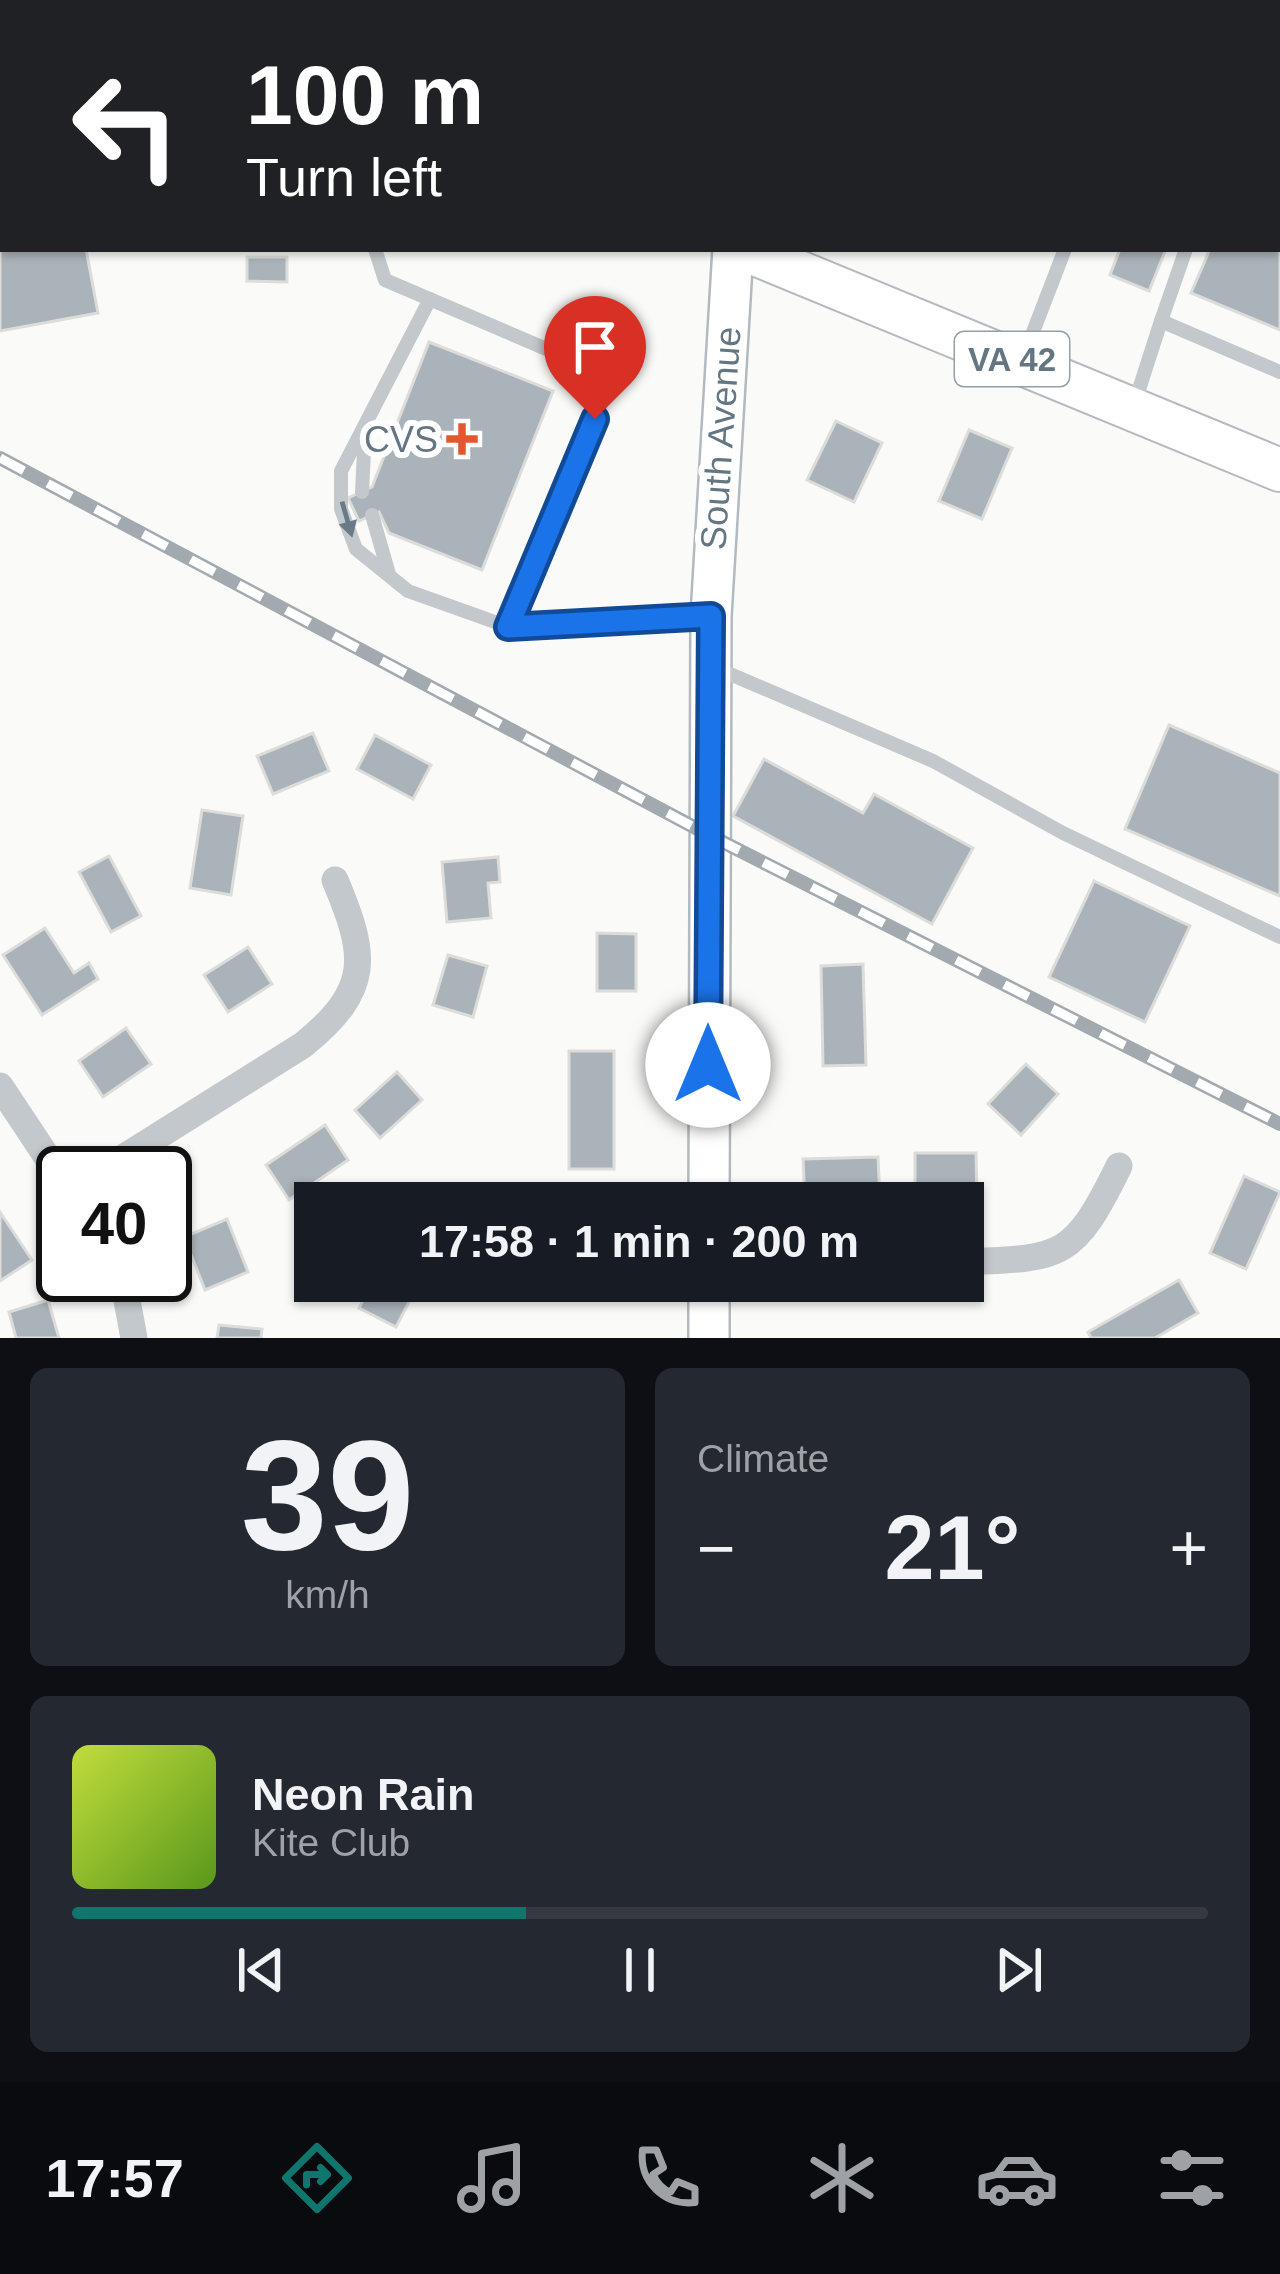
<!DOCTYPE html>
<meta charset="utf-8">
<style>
:root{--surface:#171b24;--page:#242831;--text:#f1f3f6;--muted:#9ea1a6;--line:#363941;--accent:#0f766e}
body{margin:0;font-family:Helvetica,sans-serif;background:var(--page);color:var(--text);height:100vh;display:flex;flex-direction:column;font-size:45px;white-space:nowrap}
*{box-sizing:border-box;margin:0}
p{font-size:39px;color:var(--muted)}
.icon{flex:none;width:66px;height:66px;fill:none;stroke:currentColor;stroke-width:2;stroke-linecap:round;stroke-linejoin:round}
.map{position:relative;height:1338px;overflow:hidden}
.drawer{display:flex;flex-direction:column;gap:30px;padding:30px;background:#0d0f14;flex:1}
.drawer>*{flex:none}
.top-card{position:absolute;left:0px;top:0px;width:1281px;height:252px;box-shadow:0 3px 9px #0004;background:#202124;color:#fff;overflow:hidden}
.speed{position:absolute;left:36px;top:1146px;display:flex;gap:24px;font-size:60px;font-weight:700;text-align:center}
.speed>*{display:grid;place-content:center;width:156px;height:156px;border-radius:50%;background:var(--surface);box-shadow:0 3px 9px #0004;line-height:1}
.speed .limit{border:6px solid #111;border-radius:18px;background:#fff;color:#111}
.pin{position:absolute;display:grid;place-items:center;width:102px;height:102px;color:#fff;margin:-123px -51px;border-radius:50% 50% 50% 0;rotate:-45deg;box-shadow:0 0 12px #0007}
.pin .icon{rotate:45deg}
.me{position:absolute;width:132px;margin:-66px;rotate:0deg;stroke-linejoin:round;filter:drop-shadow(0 0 9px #0008)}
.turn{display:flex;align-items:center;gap:42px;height:252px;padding:0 48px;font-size:54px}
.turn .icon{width:156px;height:156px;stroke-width:2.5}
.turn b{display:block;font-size:84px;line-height:102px}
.big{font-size:90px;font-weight:700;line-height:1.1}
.drawer .tile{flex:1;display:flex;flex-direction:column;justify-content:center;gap:18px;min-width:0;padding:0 42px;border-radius:18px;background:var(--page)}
.drawer .dial{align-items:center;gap:0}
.dial b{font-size:156px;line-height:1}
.song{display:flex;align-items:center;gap:36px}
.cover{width:144px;height:144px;border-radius:18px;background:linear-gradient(135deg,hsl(70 70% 55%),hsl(90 70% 35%))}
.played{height:12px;border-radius:6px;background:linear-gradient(90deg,var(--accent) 40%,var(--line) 40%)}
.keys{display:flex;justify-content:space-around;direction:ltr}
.heat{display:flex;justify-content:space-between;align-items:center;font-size:66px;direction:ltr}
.drawer .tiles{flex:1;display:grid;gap:30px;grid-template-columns:1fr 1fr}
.tile:last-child{grid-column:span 2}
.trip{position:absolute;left:294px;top:1182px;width:690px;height:120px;border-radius:0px;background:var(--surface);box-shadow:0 3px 9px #0004;font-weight:700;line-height:120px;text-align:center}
.tabs{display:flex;height:192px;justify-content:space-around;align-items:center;background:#090b0e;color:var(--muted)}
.tabs .icon{width:84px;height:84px}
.tabs .selected{color:var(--accent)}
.tabs b{font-size:54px;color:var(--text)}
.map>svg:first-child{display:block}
</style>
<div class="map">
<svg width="1280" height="1338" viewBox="0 0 1280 1338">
<rect width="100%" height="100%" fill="#fafaf8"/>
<g fill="#aab3b9" stroke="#dcdcda" stroke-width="3">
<polygon points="0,44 3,249 86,249 98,313 0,331"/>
<polygon points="1280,78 1280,330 1191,293 1210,249 1278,249"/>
<polygon points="1120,249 1166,249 1149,291 1110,275"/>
<polygon points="247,257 287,257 287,282 247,281"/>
<polygon points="429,342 553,391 482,570 389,533 379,512 359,521 348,498 372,487"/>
<polygon points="836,421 882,443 854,502 807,480"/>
<polygon points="969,430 1012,448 982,519 939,501"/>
<polygon points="1169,725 1280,773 1280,896 1125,829"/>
<polygon points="313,733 329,771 273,794 257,756"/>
<polygon points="375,735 431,765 413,799 357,769"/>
<polygon points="764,759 863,813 874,794 973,848 932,924 733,816"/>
<polygon points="202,810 243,816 231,895 190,888"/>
<polygon points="109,856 141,916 111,932 79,872"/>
<polygon points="498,857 500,882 488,883 491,918 447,922 442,862"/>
<polygon points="1094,881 1190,926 1145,1022 1049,977"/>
<polygon points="45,928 74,973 89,963 98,979 42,1015 3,955"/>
<polygon points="597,933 636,934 636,991 597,991"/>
<polygon points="248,947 272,984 228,1012 204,975"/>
<polygon points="448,955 487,966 473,1017 433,1005"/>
<polygon points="863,964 866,1065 823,1066 821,966"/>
<polygon points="126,1028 151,1064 103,1097 79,1061"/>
<rect x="569" y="1051" width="45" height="118"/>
<polygon points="1026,1064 1058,1094 1021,1135 988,1104"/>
<polygon points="397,1072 422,1100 380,1138 355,1110"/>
<polygon points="325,1125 348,1160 289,1200 266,1165"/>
<polygon points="915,1153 976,1153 977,1199 915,1199"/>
<polygon points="878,1157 880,1199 805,1201 803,1159"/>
<polygon points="1244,1176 1280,1192 1246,1269 1210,1253"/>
<polygon points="485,1184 487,1198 517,1195 518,1203 466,1203 464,1186"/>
<polygon points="0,1212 32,1260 0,1281"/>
<polygon points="227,1219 248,1272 205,1290 184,1237"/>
<polygon points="1179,1280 1198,1313 1155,1338 1091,1338 1088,1332"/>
<polygon points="373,1281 420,1281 396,1327 359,1308"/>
<polygon points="48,1300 59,1338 16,1338 9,1312"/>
<polygon points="219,1325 262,1329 261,1338 217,1338"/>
</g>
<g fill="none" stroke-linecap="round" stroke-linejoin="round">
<defs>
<g id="secondary">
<polyline points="709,1203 711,616 733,249"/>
<polyline points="709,1281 709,1338"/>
</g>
<g id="primary">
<polyline points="132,0 139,3"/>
<polyline points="743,249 1280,470"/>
</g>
</defs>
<use href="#secondary" stroke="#b3babf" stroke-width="44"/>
<use href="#primary" stroke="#b5babe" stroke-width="46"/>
<g stroke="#c3c8cc" stroke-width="14">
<polyline points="375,249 385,280 612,377 509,627 706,617"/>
<polyline points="430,299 341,471 341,509 356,549 408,591 509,627"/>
<polyline points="1161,321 1186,249"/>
<polyline points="1023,358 1065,249"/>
<polyline points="1134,405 1161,321 1280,372"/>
<polyline points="362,492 365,431"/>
<polyline points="372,515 389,574"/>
<polyline points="716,668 933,761 1063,833 1280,937"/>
</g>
<g stroke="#c3c8cc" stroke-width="27">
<polyline points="771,3 771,0"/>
<polyline points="0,1086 63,1181"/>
<path d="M99 1173 303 1045C372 989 367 956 335 880"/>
<path d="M963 1262C1062 1258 1073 1260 1119 1166"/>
<polyline points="118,1275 126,1295 134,1338"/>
</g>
<use href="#secondary" stroke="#fff" stroke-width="39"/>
<use href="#primary" stroke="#fff" stroke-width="42"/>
<defs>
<polyline id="rail" points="0,458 707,834 1280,1124"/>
</defs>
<use href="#rail" stroke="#a2aab0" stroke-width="14"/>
<use href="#rail" stroke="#fff" stroke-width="9" stroke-dasharray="27" stroke-linecap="butt"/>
</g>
<defs><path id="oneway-solid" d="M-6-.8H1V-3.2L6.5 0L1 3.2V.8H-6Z" transform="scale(3)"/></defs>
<use fill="#6a7a87" href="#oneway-solid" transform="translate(347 519) rotate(74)"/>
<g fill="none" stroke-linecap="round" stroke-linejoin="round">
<defs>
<polyline id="route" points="595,419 508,627 711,616 708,1065"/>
</defs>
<use href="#route" stroke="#114b97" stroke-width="30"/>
<use href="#route" stroke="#1a73e8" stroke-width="21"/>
</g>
<path fill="#e4572e" stroke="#fff" stroke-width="4.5" d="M456 421h12v12h12v12h-12v12h-12v-12h-12v-12h12z"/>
<g text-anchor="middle" stroke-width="12" stroke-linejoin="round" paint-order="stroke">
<rect fill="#fff" stroke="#939fa8" stroke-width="3" x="955" y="332" width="114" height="54" rx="9"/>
<g font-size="33" font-weight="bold" fill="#657683">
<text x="1012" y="371">VA 42</text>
</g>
<g font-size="36" fill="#657683" stroke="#fff">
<text transform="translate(720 438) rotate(-86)" y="13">South Avenue</text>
</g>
<g font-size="36" fill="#657683" stroke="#fff" text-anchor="end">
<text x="438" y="452">CVS</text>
</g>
</g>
</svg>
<div class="speed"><div class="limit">40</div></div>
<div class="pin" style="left:595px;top:419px;background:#d93025"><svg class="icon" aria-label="arrive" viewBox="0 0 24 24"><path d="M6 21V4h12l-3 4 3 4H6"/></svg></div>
<svg class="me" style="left:708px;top:1065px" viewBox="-20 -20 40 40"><circle r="19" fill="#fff"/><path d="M0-13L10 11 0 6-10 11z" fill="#1a73e8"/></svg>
<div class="trip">17:58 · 1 min · 200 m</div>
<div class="top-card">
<div class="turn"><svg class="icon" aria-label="left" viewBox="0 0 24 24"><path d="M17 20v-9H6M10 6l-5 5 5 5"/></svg><div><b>100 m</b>Turn left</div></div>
</div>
</div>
<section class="drawer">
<div class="tiles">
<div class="tile dial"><b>39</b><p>km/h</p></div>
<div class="tile"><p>Climate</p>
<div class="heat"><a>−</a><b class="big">21°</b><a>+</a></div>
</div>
<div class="tile">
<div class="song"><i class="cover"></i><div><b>Neon Rain</b><p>Kite Club</p></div></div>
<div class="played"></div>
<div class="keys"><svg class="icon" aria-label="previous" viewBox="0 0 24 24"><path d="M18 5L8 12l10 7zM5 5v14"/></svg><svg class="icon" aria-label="pause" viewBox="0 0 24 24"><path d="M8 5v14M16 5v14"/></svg><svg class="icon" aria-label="next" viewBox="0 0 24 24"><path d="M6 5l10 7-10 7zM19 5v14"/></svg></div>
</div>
</div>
</section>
<nav class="tabs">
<b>17:57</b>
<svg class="icon selected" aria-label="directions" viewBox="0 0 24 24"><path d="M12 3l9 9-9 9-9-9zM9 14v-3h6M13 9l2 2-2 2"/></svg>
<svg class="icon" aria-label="music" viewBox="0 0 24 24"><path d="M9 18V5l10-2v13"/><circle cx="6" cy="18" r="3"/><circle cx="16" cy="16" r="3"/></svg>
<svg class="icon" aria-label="phone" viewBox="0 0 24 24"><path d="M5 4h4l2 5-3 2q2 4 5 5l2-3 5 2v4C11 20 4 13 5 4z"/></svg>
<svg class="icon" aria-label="climate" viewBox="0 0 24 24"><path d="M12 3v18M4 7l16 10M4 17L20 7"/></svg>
<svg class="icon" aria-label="car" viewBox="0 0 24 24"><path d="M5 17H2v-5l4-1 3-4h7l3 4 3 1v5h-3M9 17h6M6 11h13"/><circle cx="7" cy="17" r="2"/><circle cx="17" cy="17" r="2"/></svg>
<svg class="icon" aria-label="filters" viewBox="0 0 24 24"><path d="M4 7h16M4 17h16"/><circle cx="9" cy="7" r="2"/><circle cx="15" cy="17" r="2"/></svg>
</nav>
